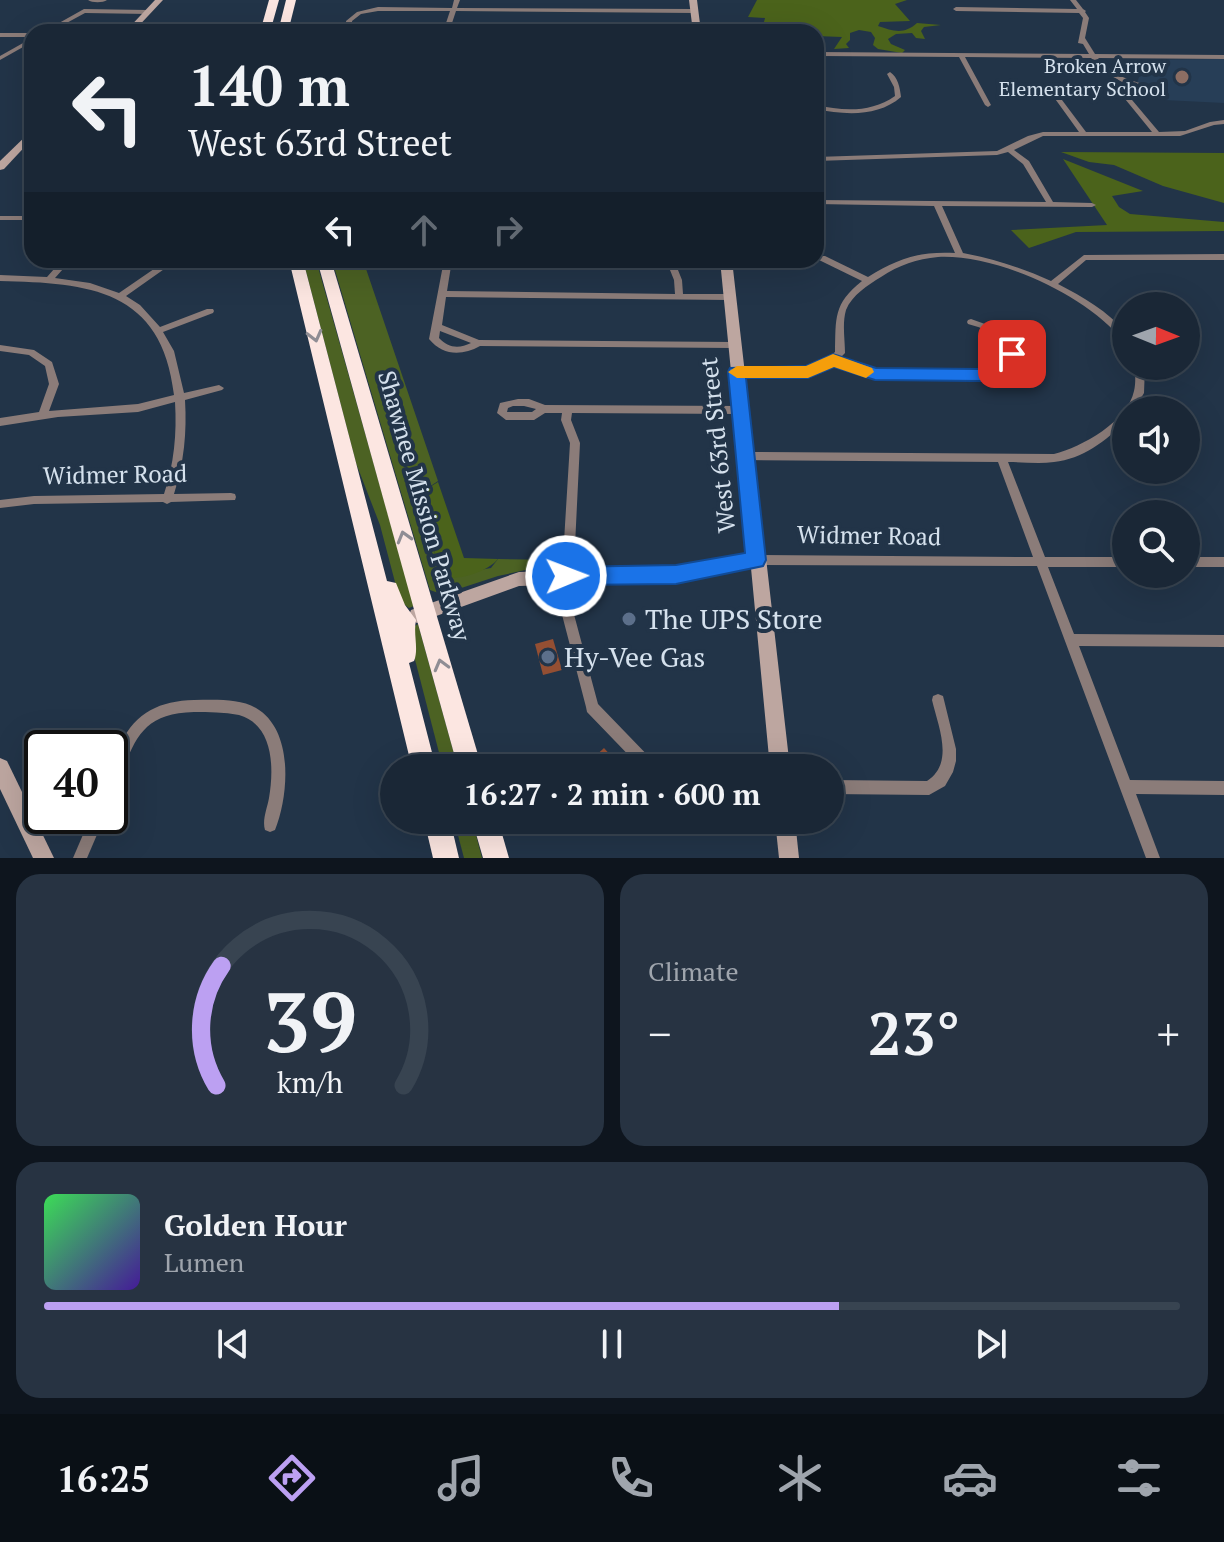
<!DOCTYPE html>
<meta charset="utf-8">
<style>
:root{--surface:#1a2736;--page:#273342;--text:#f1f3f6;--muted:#9fa5ad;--line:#384451;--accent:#bca0f2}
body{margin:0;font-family:"PT Serif",serif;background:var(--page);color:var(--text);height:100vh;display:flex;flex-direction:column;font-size:30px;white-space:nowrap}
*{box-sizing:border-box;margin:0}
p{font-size:26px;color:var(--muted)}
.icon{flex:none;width:44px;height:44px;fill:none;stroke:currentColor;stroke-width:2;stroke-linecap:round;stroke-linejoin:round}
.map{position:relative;height:858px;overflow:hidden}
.sheet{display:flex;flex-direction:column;gap:16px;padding:16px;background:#0e151e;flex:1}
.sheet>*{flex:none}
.banner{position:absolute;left:24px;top:24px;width:800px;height:244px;border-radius:24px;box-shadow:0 8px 32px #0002,0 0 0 2px var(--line);background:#1a2736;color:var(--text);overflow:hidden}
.needle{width:52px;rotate:91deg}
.buttons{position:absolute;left:1112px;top:292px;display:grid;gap:16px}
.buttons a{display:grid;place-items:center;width:88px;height:88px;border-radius:50%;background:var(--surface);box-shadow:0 8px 32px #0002,0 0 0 2px var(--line);font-size:40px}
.speed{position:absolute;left:24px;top:730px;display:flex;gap:16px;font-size:40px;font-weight:700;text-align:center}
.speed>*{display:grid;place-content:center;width:104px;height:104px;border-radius:50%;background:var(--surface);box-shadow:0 8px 32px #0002,0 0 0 2px var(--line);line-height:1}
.speed .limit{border:4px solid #111;border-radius:12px;background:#fff;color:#111}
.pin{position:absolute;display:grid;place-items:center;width:68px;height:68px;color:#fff;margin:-34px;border-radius:16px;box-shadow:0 4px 12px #0006}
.me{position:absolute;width:88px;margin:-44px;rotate:89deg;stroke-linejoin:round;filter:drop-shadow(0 0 6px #0008)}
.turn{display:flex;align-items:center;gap:28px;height:168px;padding:0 32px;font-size:36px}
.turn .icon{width:104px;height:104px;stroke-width:2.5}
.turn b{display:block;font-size:56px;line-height:68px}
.lanes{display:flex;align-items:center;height:76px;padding:0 32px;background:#0003;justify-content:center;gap:40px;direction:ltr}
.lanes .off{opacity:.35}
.big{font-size:60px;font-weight:600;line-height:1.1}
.sheet .widget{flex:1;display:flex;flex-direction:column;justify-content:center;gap:12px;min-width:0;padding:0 28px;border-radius:24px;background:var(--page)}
.sheet .dial{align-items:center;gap:0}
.dial svg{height:208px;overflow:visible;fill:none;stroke:var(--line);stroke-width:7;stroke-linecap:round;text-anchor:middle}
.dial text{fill:var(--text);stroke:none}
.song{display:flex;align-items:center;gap:24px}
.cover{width:96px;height:96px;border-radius:12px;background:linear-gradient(135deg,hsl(130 70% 55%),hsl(260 70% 35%))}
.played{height:8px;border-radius:4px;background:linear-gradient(90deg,var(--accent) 70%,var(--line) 70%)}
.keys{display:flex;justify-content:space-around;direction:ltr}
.heat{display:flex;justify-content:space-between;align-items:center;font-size:44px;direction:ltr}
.sheet .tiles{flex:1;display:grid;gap:16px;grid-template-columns:1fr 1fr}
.widget:last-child{grid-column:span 2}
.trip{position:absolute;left:380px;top:754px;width:464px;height:80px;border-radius:40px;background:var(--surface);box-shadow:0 8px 32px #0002,0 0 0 2px var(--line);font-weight:600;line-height:80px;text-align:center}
.tabs{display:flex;height:128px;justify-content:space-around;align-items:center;background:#0a1016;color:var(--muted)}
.tabs .icon{width:56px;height:56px}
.tabs .selected{color:var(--accent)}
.tabs b{font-size:36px;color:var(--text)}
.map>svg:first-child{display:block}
</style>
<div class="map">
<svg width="1224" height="858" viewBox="0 0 1224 858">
<rect width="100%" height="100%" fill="#223448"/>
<polygon fill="#273e57" points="1224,59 1224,103 1164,100 1150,84 1137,83 1141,71 1130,60"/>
<g fill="#4c6223">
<polygon points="303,260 316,260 414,606 409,608 400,601 380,525 356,463"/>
<polygon points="332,260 363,260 438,481 417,495 442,577 491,568 498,559 562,560 558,563 498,576 449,592 441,594 430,590"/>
<polygon points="418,624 458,768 443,768 411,644 415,626"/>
<polygon points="454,820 472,820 482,858 464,858"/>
</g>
<g fill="#4b631b">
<path d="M757 0H907L895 4 910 21 880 22 878 26C893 31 904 35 917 23L941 25 924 27 921 31 925 39 916 38 912 33 896 34 888 39 891 44 905 50 902 53 878 49 873 45 875 38 871 32 859 30 850 33V40L846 44 849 48 834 49 842 37 816 36V32H760L773 30 771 26 766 25 729 26 764 22 765 18 748 17Z"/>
<polygon points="1061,152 1224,153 1224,203 1163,186 1114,165 1089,162"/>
<polygon points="1063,159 1143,191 1112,196 1119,207 1130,214 1224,222 1224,231 1076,232 1029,248 1011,230 1107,225"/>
<path d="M438 482 464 558 498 559C487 572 459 581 442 577L417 495Z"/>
</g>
<g fill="#944f33">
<polygon points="553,639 562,670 543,675 535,644"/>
<polygon points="604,748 622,768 596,768 590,761"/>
</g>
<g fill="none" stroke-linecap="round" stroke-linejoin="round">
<g fill="#8b7c79" fill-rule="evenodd">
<path d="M88 0H107C103 3 92 3 88 0Z"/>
<polygon points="454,0 460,0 457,8 694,9 697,11 694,13 456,11 449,32 443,32 450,11 378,11 361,14 352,21 353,32 347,32 346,21 357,12 378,7 452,8"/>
<path d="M1070 0H1076L1083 9 1086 11 1085 12 1089 18 1085 38 1095 54 1224 55V59L1098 58C1114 76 1131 82 1154 86V88L1152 89 1130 85 1127 94 1159 132 1185 131 1210 122 1224 120V124L1214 125 1180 136H1043L1014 150 1029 161 1053 202 1092 203 1096 205 1092 207 942 206 963 253C994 259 1023 268 1051 281L1084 255 1224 254V260H1086L1058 284C1083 297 1108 311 1126 333V342L1123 341C1087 295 996 254 938 257 917 259 899 265 881 277 868 285 852 295 846 310 842 324 845 339 845 353L839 359 875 371 982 372 999 367 1006 358C1006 336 986 329 968 324L967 322 968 320 971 319 996 328 1008 336 1012 342 1016 351V359L1005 372 982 378 875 377 833 363 821 372 808 375 733 374 731 372 733 370 736 369H808L815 367 835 352C836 318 833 304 862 281L819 260V256H825L868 277C897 259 919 251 955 253L934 206 816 204V200L1046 202 1023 164 1008 152 997 155 816 161V157L997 151 1028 136 1043 132H1079L1048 89 1051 87 1053 88 1086 132H1152L1121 94 1124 83 1108 74 1091 58 965 57 991 105 988 107 985 105 959 57 820 56C822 64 824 75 816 80V52L1089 54 1083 44 1078 43 1083 18 1079 13 956 11 953 9 956 7 1077 9Z"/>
<polygon points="84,9 148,10 151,12 148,14 85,13 50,32 43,32"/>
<rect x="0" y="33" width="32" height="4"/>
<polygon points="32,38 32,42 0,60 0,56"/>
<path d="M890 72C898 77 900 88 901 97 878 117 845 115 816 109V105C843 111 871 113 895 96L894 87 887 74Z"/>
<rect x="0" y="216" width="32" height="4"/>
<path d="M62 260H71L55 278 90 283 119 293 167 260H177L126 296 140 305 160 327 207 309H213L214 311 213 313 163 332 174 351 184 393 219 385 224 388 222 390 185 400C187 432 184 463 174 494L231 493 235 494 236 497 235 500 171 502 167 504 163 502 34 504 0 508V500L34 496 164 494C174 464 177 434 175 402L138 412 58 417 0 426V418L39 412 49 384 45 366 29 355 0 351V345L34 350 52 362 59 384 49 411 138 404 174 395C162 289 89 283 0 281V275L47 277Z"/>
<polygon points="386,260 396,260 386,266 382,263"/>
<path d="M444 260H452L447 291 675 294 674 280 666 260H674L682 280 683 294H729L733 297 729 300 446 297 442 325 479 340 733 342 738 345 733 348 480 346C462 356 443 356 429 339ZM440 331 471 343C459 349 448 348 439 338Z"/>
<path d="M1135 366H1145L1144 393 1134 410H1126V420C1107 441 1082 459 1054 462 1039 464 1023 462 1008 462L1045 557H1126V567H1048L1074 634 1224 635V647L1079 646 1130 780 1224 781V795L1136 794 1160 858H1146L1037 566 756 565 752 563 750 560 752 557 756 555 1033 557 998 462 745 460 741 459 740 456 741 453 745 452 1054 454C1082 447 1128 421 1134 391 1136 383 1135 374 1135 366Z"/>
<path d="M518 399H529L545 405 740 406 745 410 740 414 572 413 571 420 580 443 572 607 598 704 655 763 657 768H641L587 712 586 707 560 607 570 443 561 420 562 413H545L534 420H506L497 413 500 403ZM513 406H524L536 409 532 412H507L508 408Z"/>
<rect x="1186" y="557" width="38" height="10"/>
<path d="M938 694 943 696 944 700 956 749V761L953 772 945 786 929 795 830 794V780L927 781C955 763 938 726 932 700L933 696Z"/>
<path d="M194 700C214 700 238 698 256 708 294 730 289 795 275 830L270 832 265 830C262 820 267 809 269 798 274 769 274 725 239 715 224 712 209 712 194 712 137 713 133 746 115 791L110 793C110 785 109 775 111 767 113 759 117 750 121 743 136 712 160 701 194 700Z"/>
<polygon points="91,816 105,816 87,858 73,858"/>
</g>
<g fill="#bda6a0" fill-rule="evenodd">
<polygon points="155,0 163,0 133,32 125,32"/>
<polygon points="689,0 697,0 701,32 693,32"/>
<polygon points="32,130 32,139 4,169 0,170 0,161"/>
<polygon points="720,260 732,260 790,768 770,768 751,568 676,581 519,586 417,623 411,620 409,615 411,610 519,572 676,567 749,554"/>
<polygon points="0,758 7,761 54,858 33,858 0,789"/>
<polygon points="775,820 795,820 799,858 779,858"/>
</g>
<g fill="#fce6e1" fill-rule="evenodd">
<polygon points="269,0 279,0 270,32 260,32"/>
<polygon points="286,0 296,0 288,32 278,32"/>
<path d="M289 260H303L387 581 396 583 405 605 416 620C413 634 419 649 414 661L409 663 436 768H412Z"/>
<polygon points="317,260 331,260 482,768 458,768"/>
<polygon points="424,820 450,820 459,858 433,858"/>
<polygon points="472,820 498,820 509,858 483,858"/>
</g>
</g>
<defs><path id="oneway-chevron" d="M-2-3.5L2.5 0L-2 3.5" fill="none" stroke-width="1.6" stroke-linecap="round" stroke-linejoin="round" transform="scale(2)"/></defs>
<g stroke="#8f8d94">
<use href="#oneway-chevron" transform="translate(315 336) rotate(76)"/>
<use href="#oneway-chevron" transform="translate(404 537) rotate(-106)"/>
<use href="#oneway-chevron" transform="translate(441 665) rotate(-105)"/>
</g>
<polygon fill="#1a73e8" stroke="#114b97" stroke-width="2" points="1012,348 1021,354 1017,364 1008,374 982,381 875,380 834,367 808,378 746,378 766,560 763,566 676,584 566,585 559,582 556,576 559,569 566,567 676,565 745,553 728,372 730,368 806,366 833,354 876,368 982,369 996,365 1006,349"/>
<polygon fill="#f59e0b" points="833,354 872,368 874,372 866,378 834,367 808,378 737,378 728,372 737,366 806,366"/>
<circle fill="#8d6e63" stroke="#223448" stroke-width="3" cx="1182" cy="77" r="8"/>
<g fill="#5c6f8a" stroke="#223448" stroke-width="3">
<circle cx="629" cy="619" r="8"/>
<circle cx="548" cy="657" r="8"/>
</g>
<g text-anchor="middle" stroke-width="8" stroke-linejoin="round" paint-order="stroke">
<g font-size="20" fill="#d5e1ed" stroke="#223448" text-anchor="end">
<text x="1166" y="73">Broken Arrow<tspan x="1166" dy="23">Elementary School</tspan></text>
</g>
<g font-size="24" fill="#d5e1ed" stroke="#223448">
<text transform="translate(718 445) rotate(-96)" y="8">West 63rd Street</text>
<text transform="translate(115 475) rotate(-1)" y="8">Widmer Road</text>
<text transform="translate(424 506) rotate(74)" y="8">Shawnee Mission Parkway</text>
<text transform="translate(869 536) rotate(1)" y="8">Widmer Road</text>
</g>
<g font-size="28" fill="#d5e1ed" stroke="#223448" text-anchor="start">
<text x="645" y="629">The UPS Store</text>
<text x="564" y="667">Hy-Vee Gas</text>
</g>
</g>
</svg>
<div class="buttons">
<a><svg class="needle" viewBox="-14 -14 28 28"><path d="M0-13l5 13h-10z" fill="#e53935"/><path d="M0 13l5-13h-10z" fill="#9fa5ad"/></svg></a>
<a><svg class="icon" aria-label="sound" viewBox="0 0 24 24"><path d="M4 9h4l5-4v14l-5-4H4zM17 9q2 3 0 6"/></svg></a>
<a><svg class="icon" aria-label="search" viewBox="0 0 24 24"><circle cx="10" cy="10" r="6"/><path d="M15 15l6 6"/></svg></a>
</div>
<div class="speed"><div class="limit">40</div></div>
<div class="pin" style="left:1012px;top:354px;background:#d93025"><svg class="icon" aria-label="arrive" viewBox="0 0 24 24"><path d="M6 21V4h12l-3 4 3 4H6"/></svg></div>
<svg class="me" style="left:566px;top:576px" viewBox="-20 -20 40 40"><circle r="17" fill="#1a73e8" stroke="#fff" stroke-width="3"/><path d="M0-11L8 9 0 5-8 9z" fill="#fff"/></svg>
<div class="trip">16:27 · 2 min · 600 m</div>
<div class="banner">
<div class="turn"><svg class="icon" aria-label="left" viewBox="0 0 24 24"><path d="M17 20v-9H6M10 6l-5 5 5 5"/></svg><div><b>140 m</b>West 63rd Street</div></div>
<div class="lanes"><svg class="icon" aria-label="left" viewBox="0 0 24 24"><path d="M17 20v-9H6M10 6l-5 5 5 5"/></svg><svg class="icon off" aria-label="ahead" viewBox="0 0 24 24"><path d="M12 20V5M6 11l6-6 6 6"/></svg><svg class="icon off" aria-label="right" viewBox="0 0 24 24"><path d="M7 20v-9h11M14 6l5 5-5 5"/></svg></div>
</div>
</div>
<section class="sheet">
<div class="tiles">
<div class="widget dial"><svg viewBox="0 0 100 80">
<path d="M14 69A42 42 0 1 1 86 69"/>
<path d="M14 69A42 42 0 0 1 16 23" stroke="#bca0f2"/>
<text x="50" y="56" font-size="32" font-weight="700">39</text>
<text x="50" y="72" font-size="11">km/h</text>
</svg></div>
<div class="widget"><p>Climate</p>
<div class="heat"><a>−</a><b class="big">23°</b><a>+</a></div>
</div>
<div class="widget">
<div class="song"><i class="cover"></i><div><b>Golden Hour</b><p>Lumen</p></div></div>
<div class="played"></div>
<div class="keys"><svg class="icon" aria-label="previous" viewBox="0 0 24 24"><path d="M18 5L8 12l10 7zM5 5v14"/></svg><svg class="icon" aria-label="pause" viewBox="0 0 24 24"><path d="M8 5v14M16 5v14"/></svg><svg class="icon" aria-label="next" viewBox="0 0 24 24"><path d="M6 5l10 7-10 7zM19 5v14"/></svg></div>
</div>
</div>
</section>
<nav class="tabs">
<b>16:25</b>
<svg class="icon selected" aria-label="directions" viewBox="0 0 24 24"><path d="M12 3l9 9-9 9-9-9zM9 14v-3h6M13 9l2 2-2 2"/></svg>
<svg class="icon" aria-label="music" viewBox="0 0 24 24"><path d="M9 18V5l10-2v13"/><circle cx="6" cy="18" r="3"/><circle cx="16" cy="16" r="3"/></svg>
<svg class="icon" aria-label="phone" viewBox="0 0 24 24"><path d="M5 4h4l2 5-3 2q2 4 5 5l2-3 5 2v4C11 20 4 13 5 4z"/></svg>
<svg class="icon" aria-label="climate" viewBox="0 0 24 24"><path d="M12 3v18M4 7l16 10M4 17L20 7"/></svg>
<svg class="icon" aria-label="car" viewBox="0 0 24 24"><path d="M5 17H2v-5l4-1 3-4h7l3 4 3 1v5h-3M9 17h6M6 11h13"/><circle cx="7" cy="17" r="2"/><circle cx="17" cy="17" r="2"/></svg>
<svg class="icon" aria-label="filters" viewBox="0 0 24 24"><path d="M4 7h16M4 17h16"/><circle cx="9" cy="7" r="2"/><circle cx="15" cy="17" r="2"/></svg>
</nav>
